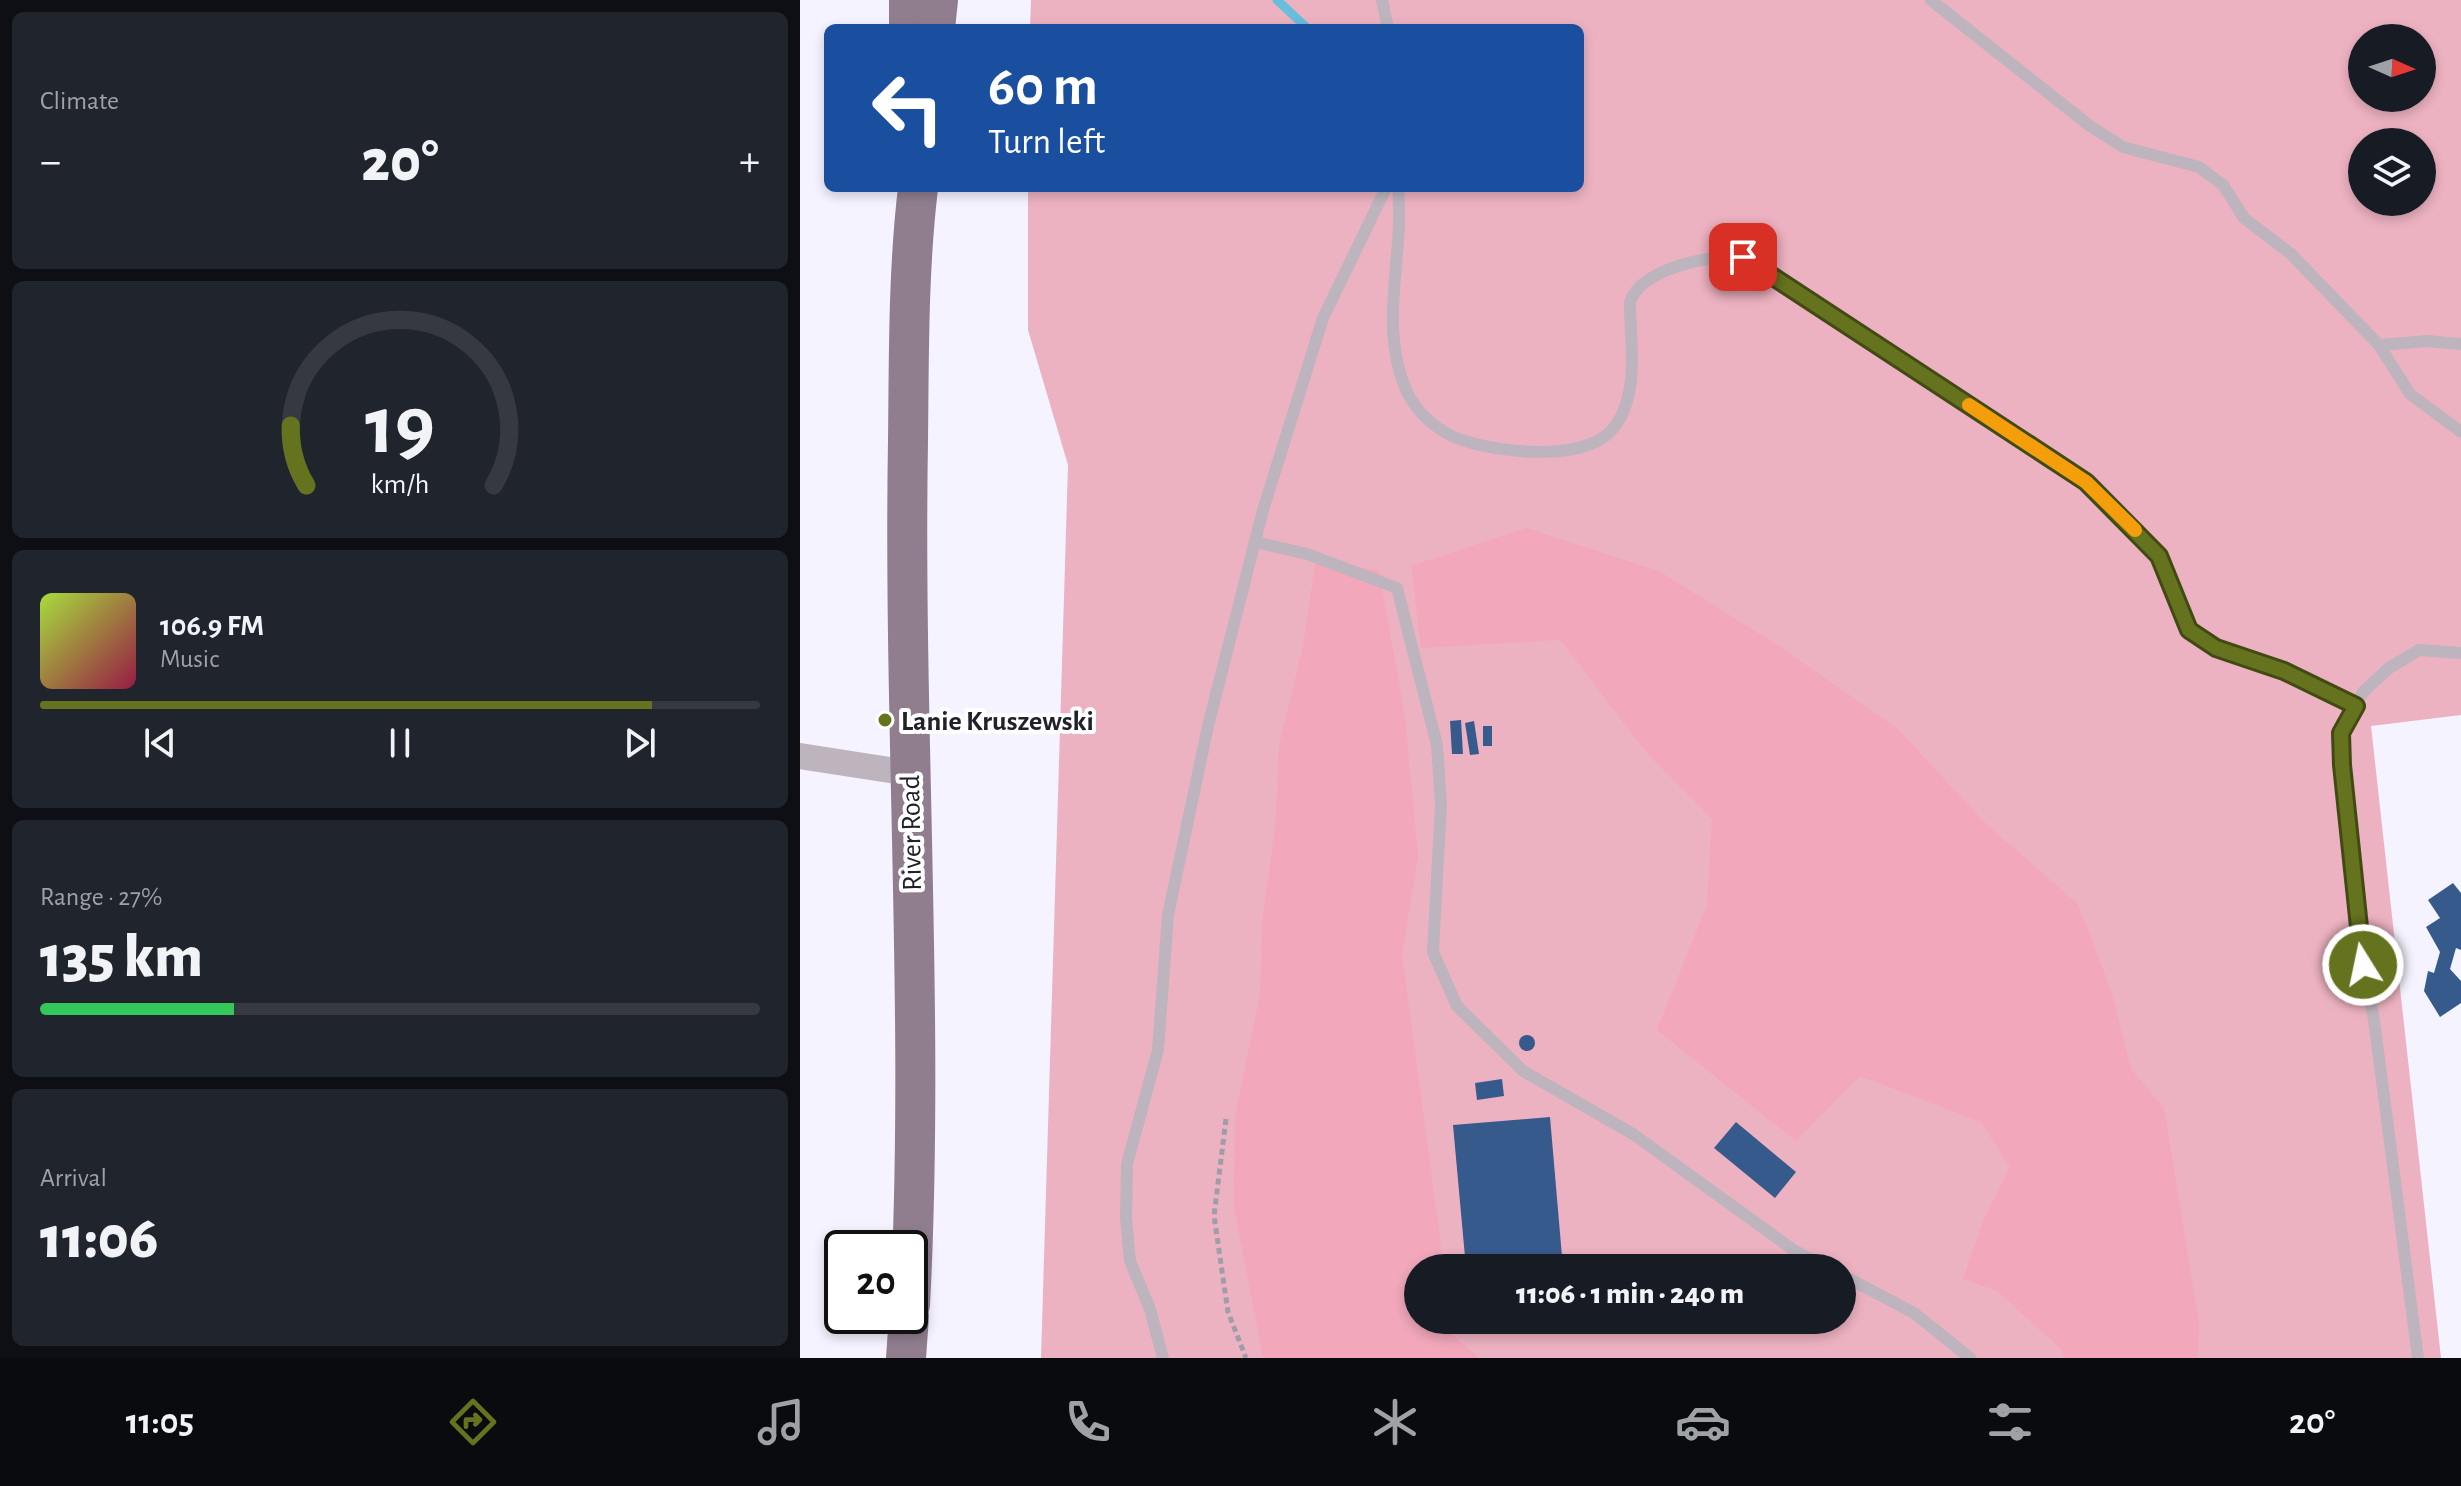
<!DOCTYPE html>
<meta charset="utf-8">
<style>
:root{--surface:#171b24;--page:#20242c;--text:#f1f3f6;--muted:#9ea1a6;--line:#363941;--accent:#65721e}
body{margin:0;font-family:"Alegreya Sans",sans-serif;background:var(--page);color:var(--text);height:100vh;display:flex;flex-direction:column;font-size:30px;white-space:nowrap}
*{box-sizing:border-box;margin:0}
p{font-size:26px;color:var(--muted)}
.icon{flex:none;width:44px;height:44px;fill:none;stroke:currentColor;stroke-width:2;stroke-linecap:round;stroke-linejoin:round}
.map{position:relative;flex:1;overflow:hidden}
.panel{display:flex;flex-direction:column;gap:12px;padding:12px;background:#0d0f14;width:800px}
.panel>*{flex:none}
.guide{position:absolute;left:24px;top:24px;width:760px;height:168px;border-radius:12px;box-shadow:0 4px 12px #0003;background:#1a4fa0;color:#fff;overflow:hidden}
.needle{width:52px;rotate:93deg}
.buttons{position:absolute;left:1548px;top:24px;display:grid;gap:16px}
.buttons a{display:grid;place-items:center;width:88px;height:88px;border-radius:50%;background:var(--surface);box-shadow:0 4px 12px #0003;font-size:40px}
.speed{position:absolute;left:24px;top:1230px;display:flex;gap:16px;font-size:40px;font-weight:700;text-align:center}
.speed>*{display:grid;place-content:center;width:104px;height:104px;border-radius:50%;background:var(--surface);box-shadow:0 4px 12px #0003;line-height:1}
.speed .limit{border:4px solid #111;border-radius:12px;background:#fff;color:#111}
.pin{position:absolute;display:grid;place-items:center;width:68px;height:68px;color:#fff;margin:-34px;border-radius:16px;box-shadow:0 4px 12px #0006}
.me{position:absolute;width:88px;margin:-44px;rotate:350deg;stroke-linejoin:round;filter:drop-shadow(0 0 6px #0008)}
.turn{display:flex;align-items:center;gap:28px;height:168px;padding:0 32px;font-size:36px}
.turn .icon{width:104px;height:104px;stroke-width:2.5}
.turn b{display:block;font-size:56px;line-height:68px}
.big{font-size:60px;font-weight:800;line-height:1.1}
.panel .widget{flex:1;display:flex;flex-direction:column;justify-content:center;gap:12px;min-width:0;padding:0 28px;border-radius:12px;background:var(--page)}
.panel .dial{align-items:center;gap:0}
.dial svg{height:208px;overflow:visible;fill:none;stroke:var(--line);stroke-width:7;stroke-linecap:round;text-anchor:middle}
.dial text{fill:var(--text);stroke:none}
.song{display:flex;align-items:center;gap:24px}
.cover{width:96px;height:96px;border-radius:12px;background:linear-gradient(135deg,hsl(80 70% 55%),hsl(340 70% 35%))}
.played{height:8px;border-radius:4px;background:linear-gradient(90deg,var(--accent) 85%,var(--line) 85%)}
.keys{display:flex;justify-content:space-around;direction:ltr}
.heat{display:flex;justify-content:space-between;align-items:center;font-size:44px;direction:ltr}
.charge{height:12px;border-radius:6px;background:linear-gradient(90deg,#34c759 27%,var(--line) 0)}
.trip{position:absolute;left:604px;top:1254px;width:452px;height:80px;border-radius:40px;background:var(--surface);box-shadow:0 4px 12px #0003;font-weight:800;line-height:80px;text-align:center}
.tab-bar{display:flex;height:128px;justify-content:space-around;align-items:center;background:#090b0e;color:var(--muted)}
.tab-bar .icon{width:56px;height:56px}
.tab-bar .on{color:var(--accent)}
.tab-bar b{font-size:36px;color:var(--text)}
main{display:flex;flex:1;min-height:0}
.map>svg:first-child{display:block}
</style>
<main>
<section class="panel">
<div class="widget"><p>Climate</p>
<div class="heat"><a>−</a><b class="big">20°</b><a>+</a></div>
</div>
<div class="widget dial"><svg viewBox="0 0 100 80">
<path d="M14 69A42 42 0 1 1 86 69"/>
<path d="M14 69A42 42 0 0 1 8 46" stroke="#65721e"/>
<text x="50" y="56" font-size="32" font-weight="700">19</text>
<text x="50" y="72" font-size="11">km/h</text>
</svg></div>
<div class="widget">
<div class="song"><i class="cover"></i><div><b>106.9 FM</b><p>Music</p></div></div>
<div class="played"></div>
<div class="keys"><svg class="icon" aria-label="previous" viewBox="0 0 24 24"><path d="M18 5L8 12l10 7zM5 5v14"/></svg><svg class="icon" aria-label="pause" viewBox="0 0 24 24"><path d="M8 5v14M16 5v14"/></svg><svg class="icon" aria-label="next" viewBox="0 0 24 24"><path d="M6 5l10 7-10 7zM19 5v14"/></svg></div>
</div>
<div class="widget"><p>Range · 27%</p><b class="big">135 km</b><div class="charge"></div></div>
<div class="widget"><p>Arrival</p><b class="big">11:06</b></div>
</section>
<div class="map">
<svg width="1661" height="1358" viewBox="0 0 1661 1358">
<rect width="100%" height="100%" fill="#f5f3ff"/>
<path fill="#edb2c1" fill-rule="evenodd" d="M231 0H1661V715L1571 726 1641 1358H241L268 465 228 330V188H780V28H230ZM1562 38H1622V98H1562ZM1562 142H1622V202H1562ZM618 1268H1042V1320H618Z"/>
<g fill="#f2a7bb">
<polygon points="726,528 859,571 979,646 1098,729 1184,822 1278,904 1312,993 1331,1069 1364,1108 1399,1322 1398,1358 1264,1358 1262,1350 1197,1291 1163,1279 1183,1221 1210,1167 1181,1122 1060,1076 996,1141 857,1030 907,904 912,819 847,753 760,640 621,648 611,566"/>
<polygon points="516,559 579,571 605,717 618,857 602,954 644,1268 618,1268 618,1320 651,1320 653,1335 679,1358 463,1358 434,1207 435,1116 460,994 462,922 475,829 479,746 503,646"/>
</g>
<g fill="none" stroke-linecap="round" stroke-linejoin="round">
<polyline stroke="#69bedb" stroke-width="9" points="477,0 507,28"/>
</g>
<g fill="#375a8d">
<polygon points="661,720 663,754 652,754 650,721"/>
<polygon points="674,721 679,754 670,755 665,723"/>
<rect x="683" y="726" width="9" height="20"/>
<polygon points="1653,883 1661,893 1661,950 1656,948 1650,969 1661,981 1661,1003 1640,1017 1624,991 1628,971 1634,973 1640,952 1626,927 1640,918 1628,900"/>
<circle cx="727" cy="1043" r="8"/>
<polygon points="702,1079 704,1096 677,1100 675,1083"/>
<polygon points="750,1117 763,1268 666,1268 653,1125"/>
<polygon points="936,1122 996,1172 975,1198 914,1148"/>
</g>
<g fill="none" stroke-linecap="round" stroke-linejoin="round">
<polyline stroke="#9e9da8" stroke-width="5" stroke-dasharray="6 4" stroke-linecap="butt" points="426,1119 414,1216 428,1312 446,1358"/>
<g stroke="#beb4be" stroke-width="12">
<polyline points="582,0 588,28"/>
<polyline points="1131,0 1290,126 1323,147 1399,167 1423,185 1444,218 1491,254 1579,345 1610,394 1661,432"/>
<path d="M598 188C605 257 577 325 607 392 618 415 641 434 665 441 703 453 789 463 815 426 840 392 830 342 830 302 841 269 910 254 943 257L1286 482 1359 556 1389 630 1416 648 1484 671 1556 706"/>
<polyline points="1579,345 1627,341 1661,344"/>
<polyline points="455,542 507,554 597,588 637,745 641,804 633,952 657,1006 723,1071 833,1134 995,1251 1028,1268"/>
<polyline points="1042,1275 1114,1313 1170,1358"/>
<polyline points="363,1358 350,1309 330,1261 326,1218 327,1164 358,1050 368,915 408,726 463,510 523,318 586,188"/>
<polyline points="1618,1358 1574,1020 1558,938 1541,733 1563,692 1589,668 1619,650 1661,653"/>
</g>
<polyline stroke="#beb4be" stroke-width="26" points="0,756 109,773"/>
<g stroke="#907e8f" stroke-width="40">
<polyline points="109,0 109,28"/>
<polyline points="135,28 138,0"/>
<path d="M110 1305C125 1018 103 729 108 441 109 357 108 272 118 188"/>
<polyline points="106,1358 109,1316"/>
</g>
</g>
<g fill="none" stroke-linecap="round" stroke-linejoin="round">
<defs>
<polyline id="route" points="943,257 1286,482 1359,556 1389,630 1416,648 1484,671 1556,706 1541,733 1542,765 1563,965"/>
</defs>
<use href="#route" stroke="#424a14" stroke-width="20"/>
<use href="#route" stroke="#65721e" stroke-width="14"/>
<polyline stroke="#f59e0b" stroke-width="14" points="1169,405 1286,482 1335,530"/>
</g>
<circle fill="#65721e" stroke="#fff" stroke-width="3" cx="85" cy="720" r="8"/>
<g text-anchor="middle" stroke-width="8" stroke-linejoin="round" paint-order="stroke">
<g font-size="28" font-weight="bold" fill="#22212b" stroke="#fff" text-anchor="start">
<text x="101" y="730">Lanie Kruszewski</text>
</g>
<g font-size="28" fill="#22212b" stroke="#fff">
<text transform="translate(110 833) rotate(-91)" y="10">River Road</text>
</g>
</g>
</svg>
<div class="buttons">
<a><svg class="needle" viewBox="-14 -14 28 28"><path d="M0-13l5 13h-10z" fill="#e53935"/><path d="M0 13l5-13h-10z" fill="#9ea1a6"/></svg></a>
<a><svg class="icon" aria-label="layers" viewBox="0 0 24 24"><path d="M12 4l9 5-9 5-9-5zM3 14l9 5 9-5"/></svg></a>
</div>
<div class="speed"><div class="limit">20</div></div>
<div class="pin" style="left:943px;top:257px;background:#d93025"><svg class="icon" aria-label="arrive" viewBox="0 0 24 24"><path d="M6 21V4h12l-3 4 3 4H6"/></svg></div>
<svg class="me" style="left:1563px;top:965px" viewBox="-20 -20 40 40"><circle r="17" fill="#65721e" stroke="#fff" stroke-width="3"/><path d="M0-11L8 9 0 5-8 9z" fill="#fff"/></svg>
<div class="trip">11:06 · 1 min · 240 m</div>
<div class="guide">
<div class="turn"><svg class="icon" aria-label="left" viewBox="0 0 24 24"><path d="M17 20v-9H6M10 6l-5 5 5 5"/></svg><div><b>60 m</b>Turn left</div></div>
</div>
</div>
</main>
<nav class="tab-bar">
<b>11:05</b>
<svg class="icon on" aria-label="directions" viewBox="0 0 24 24"><path d="M12 3l9 9-9 9-9-9zM9 14v-3h6M13 9l2 2-2 2"/></svg>
<svg class="icon" aria-label="music" viewBox="0 0 24 24"><path d="M9 18V5l10-2v13"/><circle cx="6" cy="18" r="3"/><circle cx="16" cy="16" r="3"/></svg>
<svg class="icon" aria-label="phone" viewBox="0 0 24 24"><path d="M5 4h4l2 5-3 2q2 4 5 5l2-3 5 2v4C11 20 4 13 5 4z"/></svg>
<svg class="icon" aria-label="climate" viewBox="0 0 24 24"><path d="M12 3v18M4 7l16 10M4 17L20 7"/></svg>
<svg class="icon" aria-label="car" viewBox="0 0 24 24"><path d="M5 17H2v-5l4-1 3-4h7l3 4 3 1v5h-3M9 17h6M6 11h13"/><circle cx="7" cy="17" r="2"/><circle cx="17" cy="17" r="2"/></svg>
<svg class="icon" aria-label="filters" viewBox="0 0 24 24"><path d="M4 7h16M4 17h16"/><circle cx="9" cy="7" r="2"/><circle cx="15" cy="17" r="2"/></svg>
<b>20°</b>
</nav>
